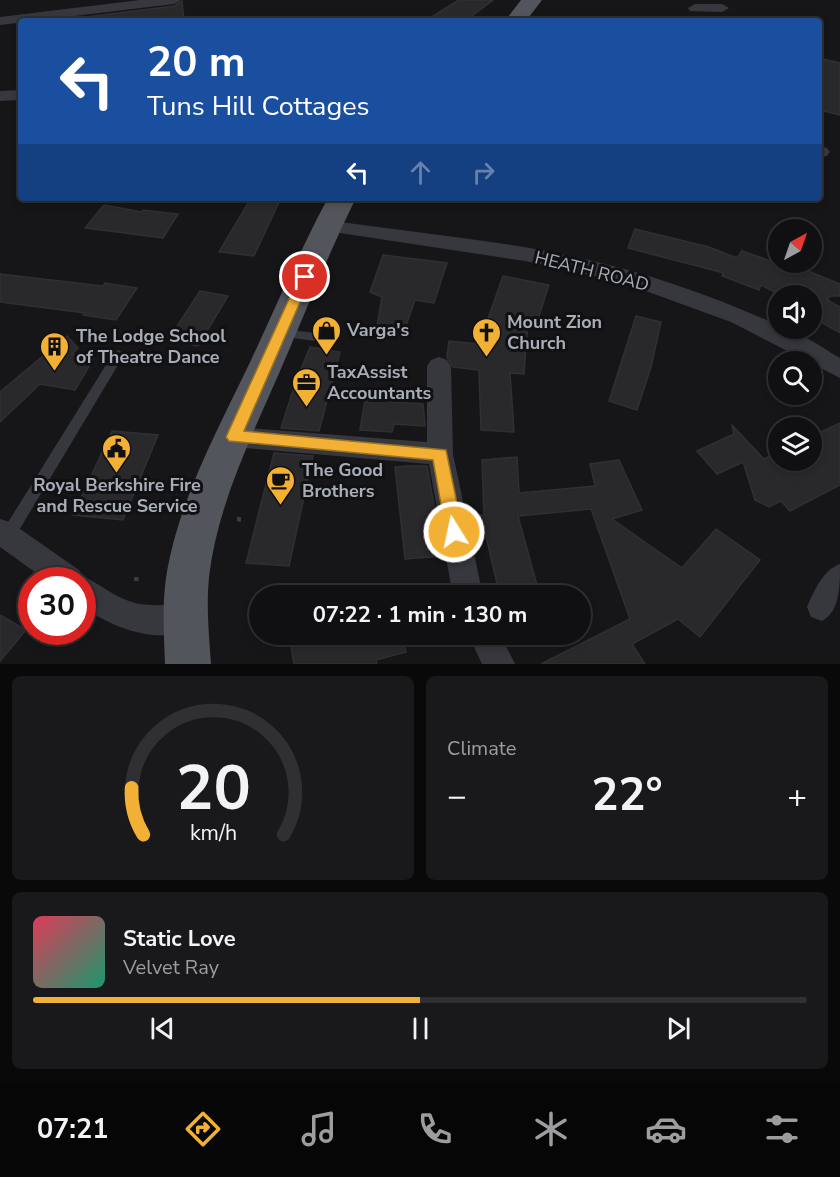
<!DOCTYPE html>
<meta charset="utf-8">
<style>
:root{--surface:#101012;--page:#19191b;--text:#f1f3f6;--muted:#9c9d9f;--line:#303032;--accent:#f2b134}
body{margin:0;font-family:"Nunito Sans",sans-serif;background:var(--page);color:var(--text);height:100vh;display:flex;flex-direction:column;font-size:22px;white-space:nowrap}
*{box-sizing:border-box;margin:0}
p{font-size:20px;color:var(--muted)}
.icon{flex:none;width:33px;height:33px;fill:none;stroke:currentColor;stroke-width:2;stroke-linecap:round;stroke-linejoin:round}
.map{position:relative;height:664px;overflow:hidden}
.panel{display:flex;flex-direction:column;gap:12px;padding:12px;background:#09090a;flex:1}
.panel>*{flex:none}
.guide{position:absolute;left:18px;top:18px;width:804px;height:183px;border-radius:6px;box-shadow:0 3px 9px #0003,0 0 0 2px var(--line);background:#1a4fa0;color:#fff;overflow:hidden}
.needle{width:39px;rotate:40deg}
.controls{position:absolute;left:768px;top:219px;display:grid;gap:12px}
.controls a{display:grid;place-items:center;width:54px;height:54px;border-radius:50%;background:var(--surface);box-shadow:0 3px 9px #0003,0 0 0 2px var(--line);font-size:30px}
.speed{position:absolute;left:18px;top:567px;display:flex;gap:12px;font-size:30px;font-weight:700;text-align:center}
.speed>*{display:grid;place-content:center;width:78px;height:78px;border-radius:50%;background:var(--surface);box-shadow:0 3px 9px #0003,0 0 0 2px var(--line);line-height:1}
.speed .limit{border:9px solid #d22;background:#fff;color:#111}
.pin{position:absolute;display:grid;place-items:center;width:51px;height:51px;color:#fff;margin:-26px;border:3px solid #fff;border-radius:50%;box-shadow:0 2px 6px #0007}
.me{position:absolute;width:66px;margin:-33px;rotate:350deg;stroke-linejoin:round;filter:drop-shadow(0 0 4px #0008)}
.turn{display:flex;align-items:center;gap:21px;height:126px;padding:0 30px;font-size:27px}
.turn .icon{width:78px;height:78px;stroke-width:2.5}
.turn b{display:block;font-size:42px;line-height:51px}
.lanes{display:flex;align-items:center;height:57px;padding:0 30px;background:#0003;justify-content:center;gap:30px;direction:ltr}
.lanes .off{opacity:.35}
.big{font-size:45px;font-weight:700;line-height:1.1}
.panel .widget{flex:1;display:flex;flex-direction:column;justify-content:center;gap:9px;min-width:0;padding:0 21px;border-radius:9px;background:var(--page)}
.panel .dial{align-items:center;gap:0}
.dial svg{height:156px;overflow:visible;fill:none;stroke:var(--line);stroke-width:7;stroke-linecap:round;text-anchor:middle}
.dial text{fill:var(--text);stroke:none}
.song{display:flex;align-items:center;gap:18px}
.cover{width:72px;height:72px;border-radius:9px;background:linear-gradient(135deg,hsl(350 70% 55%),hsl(160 70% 35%))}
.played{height:6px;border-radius:3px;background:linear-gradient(90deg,var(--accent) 50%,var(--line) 50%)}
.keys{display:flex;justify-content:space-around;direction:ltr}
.heat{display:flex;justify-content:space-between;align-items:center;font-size:33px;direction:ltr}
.panel .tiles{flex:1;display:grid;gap:12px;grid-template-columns:1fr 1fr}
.widget:last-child{grid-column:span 2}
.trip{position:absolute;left:249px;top:585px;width:342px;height:60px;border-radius:30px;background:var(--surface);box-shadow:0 3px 9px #0003,0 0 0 2px var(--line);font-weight:700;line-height:60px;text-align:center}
.dock{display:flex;height:96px;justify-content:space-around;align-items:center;background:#060607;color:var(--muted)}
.dock .icon{width:42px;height:42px}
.dock .on{color:var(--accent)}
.dock b{font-size:27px;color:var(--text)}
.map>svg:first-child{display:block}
</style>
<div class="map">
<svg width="840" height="664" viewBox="0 0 840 664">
<rect width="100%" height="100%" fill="#161618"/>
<g fill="#29292c" stroke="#303034" stroke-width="1.5">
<polygon points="459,0 493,0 465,21 425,21"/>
<polygon points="182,1 184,21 85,21 86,17 174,6"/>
<polygon points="819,58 840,63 840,115 819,110"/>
<polygon points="251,198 280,200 254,256 219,252"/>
<polygon points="104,205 142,212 143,210 178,214 163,238 85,228"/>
<polygon points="635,229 709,247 737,258 742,251 788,267 791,264 840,284 840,296 830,296 827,300 840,307 840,333 814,318 812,321 812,296 782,296 761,285 759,290 722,276 724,273 628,248"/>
<polygon points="383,255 447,263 434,303 415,300 402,337 376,332 382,297 370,292"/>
<polygon points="0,274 103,286 105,283 137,288 116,320 83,315 85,313 0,302"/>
<polygon points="503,276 549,285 537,322 528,320 524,374 510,373 514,432 481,430 479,370 453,367 447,357 449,341 479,344"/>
<polygon points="200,291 228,296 198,346 168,340"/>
<polygon points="636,316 661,322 651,367 637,410 609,401"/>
<polygon points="67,336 78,348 72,354 94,358 75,390 40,384 0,422 0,392"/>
<polygon points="310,347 340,352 319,431 281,428 296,381"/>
<polygon points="365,400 423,404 425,426 394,424 392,432 360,430"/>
<polygon points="840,423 840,485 790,511 781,501 769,507 755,500 743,462 717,474 697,451 734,434 732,425 764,459 778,452 778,460 812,460 812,436"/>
<polygon points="112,431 158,435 123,520 73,515"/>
<polygon points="274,453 313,456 289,566 246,563"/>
<polygon points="517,457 519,493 595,486 590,464 619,460 642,510 612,519 682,568 716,529 760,560 700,637 678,619 632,644 645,664 541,664 630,619 591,509 518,516 540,596 500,596 481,515 484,515 482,460"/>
<polygon points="408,466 427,466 443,556 405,559 395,467"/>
<polygon points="0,615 26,630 0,661"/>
<polygon points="317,634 402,634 406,652 376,660 377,664 294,664 290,641"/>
</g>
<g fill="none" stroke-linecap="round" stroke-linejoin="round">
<g stroke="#3d3f44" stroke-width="4.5" stroke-dasharray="4 5" stroke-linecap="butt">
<polyline points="237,519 245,520"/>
<polyline points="136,581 137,575"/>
</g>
<g fill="#37383d" fill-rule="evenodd">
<polygon points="281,329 316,333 322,337 316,341 277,336 275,333 277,330"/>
<polygon points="118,350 122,352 124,355 12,542 7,544 2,542 0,536 2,532 114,352"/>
</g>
<g fill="#37383d" fill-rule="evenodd">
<polygon points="140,0 181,0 174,4 0,25 0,17"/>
<polygon points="695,4 722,4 729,8 722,12 690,11 688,8"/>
<polygon points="21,90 21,100 0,101 0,91"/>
<polygon points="819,146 827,148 830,152 827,156 819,157"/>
<path d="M327 220C414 233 503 240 589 260 654 275 717 298 778 325V328C796 328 824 349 840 358V378L731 322 621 282 525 261 320 230 317 226 320 222Z"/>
<polygon points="439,357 447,360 451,366 453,454 483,596 453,596 429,464 234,447 225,444 221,437 225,430 234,427 427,442 427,366 431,360"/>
<path d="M0 519 10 522 79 570 82 576C99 583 114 597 132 602 153 609 177 601 197 609L201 619 197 629C157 645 116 629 82 607V580H46L0 547Z"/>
<path d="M840 564C840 586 840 612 822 621L811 617 807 607C814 591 823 570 840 564Z"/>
<polygon points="468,634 500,634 515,664 482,664"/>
</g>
<g fill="#53555c" fill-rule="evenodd">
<polygon points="521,0 542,0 526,21 505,21"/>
<path d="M328 198H356C330 250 309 304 286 357 256 428 218 500 209 577 206 606 209 635 211 664H165C164 635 162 606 166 578 178 500 219 428 252 358 277 304 300 250 328 198Z"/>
</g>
</g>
<polygon fill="#f2b134" stroke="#9d7322" stroke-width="1.5" points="305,273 311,277 244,431 446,450 463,532 460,537 454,539 448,537 446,532 433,460 229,441 226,437 299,277"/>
<defs>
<symbol id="shop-pin" viewBox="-11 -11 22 30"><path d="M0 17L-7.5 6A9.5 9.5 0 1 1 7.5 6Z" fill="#f2b134" stroke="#111113"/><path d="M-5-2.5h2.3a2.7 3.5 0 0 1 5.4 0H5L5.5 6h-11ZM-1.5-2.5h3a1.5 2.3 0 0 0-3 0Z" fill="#111"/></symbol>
<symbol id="church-pin" viewBox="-11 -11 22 30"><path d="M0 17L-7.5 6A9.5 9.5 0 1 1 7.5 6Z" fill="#f2b134" stroke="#111113"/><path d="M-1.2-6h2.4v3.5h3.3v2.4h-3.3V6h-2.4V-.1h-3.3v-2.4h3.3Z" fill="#111"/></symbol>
<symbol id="building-pin" viewBox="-11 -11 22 30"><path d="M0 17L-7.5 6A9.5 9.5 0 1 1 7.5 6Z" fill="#f2b134" stroke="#111113"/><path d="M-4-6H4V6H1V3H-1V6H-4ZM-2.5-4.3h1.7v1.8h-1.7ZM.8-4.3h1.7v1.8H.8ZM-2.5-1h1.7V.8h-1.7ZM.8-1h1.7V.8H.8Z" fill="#111"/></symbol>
<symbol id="office-pin" viewBox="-11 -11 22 30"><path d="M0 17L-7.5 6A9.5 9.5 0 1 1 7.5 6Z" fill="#f2b134" stroke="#111113"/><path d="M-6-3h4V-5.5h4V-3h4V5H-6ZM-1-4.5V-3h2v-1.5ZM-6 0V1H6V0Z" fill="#111"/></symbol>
<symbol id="civic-pin" viewBox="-11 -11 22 30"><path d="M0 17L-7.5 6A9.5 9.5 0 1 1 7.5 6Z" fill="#f2b134" stroke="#111113"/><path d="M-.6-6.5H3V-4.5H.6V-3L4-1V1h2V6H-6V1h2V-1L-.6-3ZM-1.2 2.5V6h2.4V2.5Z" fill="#111"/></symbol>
<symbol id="cafe-pin" viewBox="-11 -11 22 30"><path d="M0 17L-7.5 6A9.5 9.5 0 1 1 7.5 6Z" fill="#f2b134" stroke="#111113"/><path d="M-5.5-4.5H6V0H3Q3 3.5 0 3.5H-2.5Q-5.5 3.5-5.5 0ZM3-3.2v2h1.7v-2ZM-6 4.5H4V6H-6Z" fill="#111"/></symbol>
</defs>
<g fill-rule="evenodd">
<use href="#shop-pin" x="310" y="314" width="33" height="45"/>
<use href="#church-pin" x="470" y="316" width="33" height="45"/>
<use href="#building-pin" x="38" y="330" width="33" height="45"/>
<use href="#office-pin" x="290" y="366" width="33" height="45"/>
<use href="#civic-pin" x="100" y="432" width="33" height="45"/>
<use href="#cafe-pin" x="264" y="464" width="33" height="45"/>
</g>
<g text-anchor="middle" stroke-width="6" stroke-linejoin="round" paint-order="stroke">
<g font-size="18" fill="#a8adb8" stroke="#111113">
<text transform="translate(592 271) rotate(14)" y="6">HEATH ROAD</text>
</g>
<g font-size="18" font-weight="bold" fill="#a8adb8" stroke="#111113" text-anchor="start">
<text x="507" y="328">Mount Zion<tspan x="507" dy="21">Church</tspan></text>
<text x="347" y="336">Varga's</text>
<text x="76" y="342">The Lodge School<tspan x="76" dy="21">of Theatre Dance</tspan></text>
<text x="327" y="378">TaxAssist<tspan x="327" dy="21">Accountants</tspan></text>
<text x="302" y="476">The Good<tspan x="302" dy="21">Brothers</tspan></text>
<text x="117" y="491" text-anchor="middle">Royal Berkshire Fire<tspan x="117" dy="21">and Rescue Service</tspan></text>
</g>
</g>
</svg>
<div class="controls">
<a><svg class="needle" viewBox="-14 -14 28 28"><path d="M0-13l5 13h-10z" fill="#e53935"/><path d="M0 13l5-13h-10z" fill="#9c9d9f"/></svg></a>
<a><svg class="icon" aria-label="sound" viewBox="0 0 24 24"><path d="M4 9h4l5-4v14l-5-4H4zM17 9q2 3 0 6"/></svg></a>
<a><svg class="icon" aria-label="search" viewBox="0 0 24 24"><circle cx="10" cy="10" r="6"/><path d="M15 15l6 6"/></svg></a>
<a><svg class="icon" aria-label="layers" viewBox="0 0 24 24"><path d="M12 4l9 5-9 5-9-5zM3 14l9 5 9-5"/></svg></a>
</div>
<div class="speed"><div class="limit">30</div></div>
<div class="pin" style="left:305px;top:277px;background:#d93025"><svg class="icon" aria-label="arrive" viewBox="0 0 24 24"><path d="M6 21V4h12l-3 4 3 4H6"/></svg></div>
<svg class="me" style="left:454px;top:532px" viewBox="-20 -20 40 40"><circle r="17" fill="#f2b134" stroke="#fff" stroke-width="3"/><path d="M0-11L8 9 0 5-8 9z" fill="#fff"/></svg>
<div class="trip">07:22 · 1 min · 130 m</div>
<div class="guide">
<div class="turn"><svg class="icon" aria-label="left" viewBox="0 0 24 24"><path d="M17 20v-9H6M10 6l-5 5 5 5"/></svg><div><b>20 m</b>Tuns Hill Cottages</div></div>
<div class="lanes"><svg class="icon" aria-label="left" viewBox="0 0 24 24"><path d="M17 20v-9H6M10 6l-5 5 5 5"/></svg><svg class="icon off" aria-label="ahead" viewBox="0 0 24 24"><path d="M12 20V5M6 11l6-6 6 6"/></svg><svg class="icon off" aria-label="right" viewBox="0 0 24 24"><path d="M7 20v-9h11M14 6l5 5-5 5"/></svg></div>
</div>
</div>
<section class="panel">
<div class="tiles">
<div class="widget dial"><svg viewBox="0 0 100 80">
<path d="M14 69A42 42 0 1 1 86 69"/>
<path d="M14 69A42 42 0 0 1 8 45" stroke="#f2b134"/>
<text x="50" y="56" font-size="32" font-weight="700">20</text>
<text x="50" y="72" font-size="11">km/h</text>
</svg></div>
<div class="widget"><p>Climate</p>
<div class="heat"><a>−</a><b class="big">22°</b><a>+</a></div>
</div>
<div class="widget">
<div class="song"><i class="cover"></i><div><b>Static Love</b><p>Velvet Ray</p></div></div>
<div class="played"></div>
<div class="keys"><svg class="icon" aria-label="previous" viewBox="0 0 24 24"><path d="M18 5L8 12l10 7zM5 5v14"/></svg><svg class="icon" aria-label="pause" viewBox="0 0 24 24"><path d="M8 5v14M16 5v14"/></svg><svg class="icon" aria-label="next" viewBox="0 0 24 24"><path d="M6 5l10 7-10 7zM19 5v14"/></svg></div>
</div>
</div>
</section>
<nav class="dock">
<b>07:21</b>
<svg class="icon on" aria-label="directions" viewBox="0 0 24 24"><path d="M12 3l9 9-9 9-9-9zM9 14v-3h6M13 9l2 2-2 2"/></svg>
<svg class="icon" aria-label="music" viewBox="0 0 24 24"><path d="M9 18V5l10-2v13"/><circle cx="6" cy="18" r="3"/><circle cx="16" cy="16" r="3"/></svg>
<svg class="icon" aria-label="phone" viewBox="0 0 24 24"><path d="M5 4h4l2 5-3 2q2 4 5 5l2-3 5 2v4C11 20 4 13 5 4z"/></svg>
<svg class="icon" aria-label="climate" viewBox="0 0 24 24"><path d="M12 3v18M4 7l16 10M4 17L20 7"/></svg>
<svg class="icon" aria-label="car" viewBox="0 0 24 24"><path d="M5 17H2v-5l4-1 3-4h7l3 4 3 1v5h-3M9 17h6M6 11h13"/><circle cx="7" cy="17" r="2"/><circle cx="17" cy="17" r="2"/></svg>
<svg class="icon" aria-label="filters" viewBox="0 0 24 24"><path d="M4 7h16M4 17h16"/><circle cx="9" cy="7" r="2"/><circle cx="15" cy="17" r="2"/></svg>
</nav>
